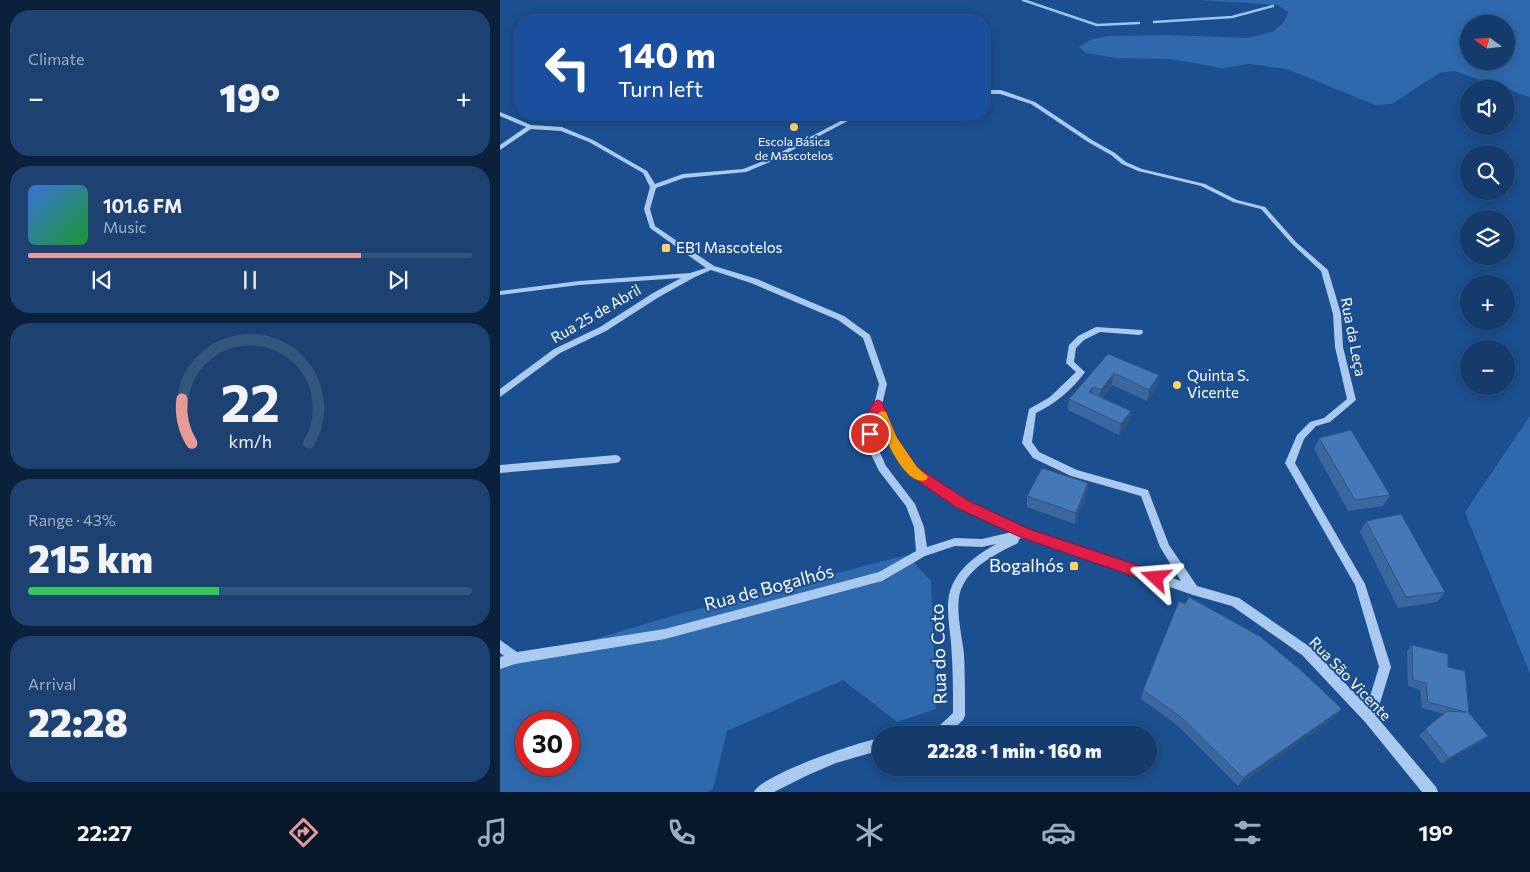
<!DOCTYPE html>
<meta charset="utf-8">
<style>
:root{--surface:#143b6b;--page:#1d4271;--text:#f1f3f6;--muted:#9dadc1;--line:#33557e;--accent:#e69b98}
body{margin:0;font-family:Commissioner,sans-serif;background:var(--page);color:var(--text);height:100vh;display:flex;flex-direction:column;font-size:19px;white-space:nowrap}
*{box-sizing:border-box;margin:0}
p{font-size:16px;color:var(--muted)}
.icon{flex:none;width:28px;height:28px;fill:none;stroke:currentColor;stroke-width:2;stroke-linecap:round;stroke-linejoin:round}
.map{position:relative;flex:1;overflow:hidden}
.side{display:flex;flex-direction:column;gap:10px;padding:10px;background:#0b203b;width:500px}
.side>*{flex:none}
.guide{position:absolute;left:15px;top:15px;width:475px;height:105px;border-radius:20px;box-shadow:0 2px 12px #0003,0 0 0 1px var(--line);background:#1a4fa0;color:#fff;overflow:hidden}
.needle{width:32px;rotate:285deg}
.fabs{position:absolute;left:960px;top:15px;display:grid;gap:10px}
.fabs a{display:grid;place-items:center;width:55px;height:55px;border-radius:50%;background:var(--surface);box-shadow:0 2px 12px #0003,0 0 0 1px var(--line);font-size:25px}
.speed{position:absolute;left:15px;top:711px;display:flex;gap:10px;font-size:25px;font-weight:700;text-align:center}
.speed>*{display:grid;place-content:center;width:65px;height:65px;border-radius:50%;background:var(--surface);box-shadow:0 2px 12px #0003,0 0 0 1px var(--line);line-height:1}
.speed .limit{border:8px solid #d22;background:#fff;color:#111}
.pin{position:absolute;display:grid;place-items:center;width:42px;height:42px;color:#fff;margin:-21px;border:2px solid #fff;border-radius:50%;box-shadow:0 1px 5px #0007}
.me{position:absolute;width:55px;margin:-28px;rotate:289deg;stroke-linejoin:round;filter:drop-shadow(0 0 4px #0008)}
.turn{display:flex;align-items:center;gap:18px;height:105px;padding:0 20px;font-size:22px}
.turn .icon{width:65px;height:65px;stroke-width:2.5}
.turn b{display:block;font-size:35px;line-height:42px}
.big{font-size:38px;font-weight:800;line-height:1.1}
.side .tile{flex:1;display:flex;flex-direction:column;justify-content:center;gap:8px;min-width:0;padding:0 18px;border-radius:20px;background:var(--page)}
.side .dial{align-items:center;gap:0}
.dial svg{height:130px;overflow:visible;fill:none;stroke:var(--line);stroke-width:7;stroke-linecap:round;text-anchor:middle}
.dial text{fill:var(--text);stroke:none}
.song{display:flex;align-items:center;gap:15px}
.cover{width:60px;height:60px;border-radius:8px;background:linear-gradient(135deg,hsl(220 70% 55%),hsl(130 70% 35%))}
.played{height:5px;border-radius:2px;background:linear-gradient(90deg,var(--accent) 75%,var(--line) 75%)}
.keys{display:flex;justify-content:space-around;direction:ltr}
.heat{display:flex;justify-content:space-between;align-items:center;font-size:28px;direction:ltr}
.charge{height:8px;border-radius:4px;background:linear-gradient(90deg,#34c759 43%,var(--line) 0)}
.trip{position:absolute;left:372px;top:726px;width:285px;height:50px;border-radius:25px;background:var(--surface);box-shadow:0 2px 12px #0003,0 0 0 1px var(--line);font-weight:800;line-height:50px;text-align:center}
.menu{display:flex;height:80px;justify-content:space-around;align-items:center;background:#08182b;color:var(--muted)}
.menu .icon{width:35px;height:35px}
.menu .active{color:var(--accent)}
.menu b{font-size:22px;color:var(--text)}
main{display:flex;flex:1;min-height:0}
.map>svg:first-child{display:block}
</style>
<main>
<section class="side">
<div class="tile"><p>Climate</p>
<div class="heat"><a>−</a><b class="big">19°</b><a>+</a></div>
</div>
<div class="tile">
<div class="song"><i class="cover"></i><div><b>101.6 FM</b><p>Music</p></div></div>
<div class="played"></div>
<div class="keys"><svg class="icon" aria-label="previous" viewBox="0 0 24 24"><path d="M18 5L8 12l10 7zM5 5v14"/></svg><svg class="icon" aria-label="pause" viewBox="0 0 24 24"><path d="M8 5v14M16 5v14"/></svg><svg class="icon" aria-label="next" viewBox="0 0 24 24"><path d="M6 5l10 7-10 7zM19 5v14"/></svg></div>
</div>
<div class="tile dial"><svg viewBox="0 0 100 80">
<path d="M14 69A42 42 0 1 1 86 69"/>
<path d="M14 69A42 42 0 0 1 8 42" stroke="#e69b98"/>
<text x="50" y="56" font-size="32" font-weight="700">22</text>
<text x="50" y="72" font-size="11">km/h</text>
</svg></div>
<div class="tile"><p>Range · 43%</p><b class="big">215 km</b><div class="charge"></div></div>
<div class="tile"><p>Arrival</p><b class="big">22:28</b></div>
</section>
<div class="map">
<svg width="1030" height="792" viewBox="0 0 1030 792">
<rect width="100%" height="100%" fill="#1b4f8f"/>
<g fill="#2e69ad" fill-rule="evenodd">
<path d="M699 0H1030V97L954 71 939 73 892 104 875 105 787 69 750 64 722 68 670 59 615 58 586 53 579 47 592 39 610 36 669 35 749 38 774 31 785 21 788 12 778 5ZM969 24H1006V61H969Z"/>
<polygon points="1030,416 1030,674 965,512"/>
<path d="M407 555 431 581 436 709 397 722 343 680 227 731 213 789 206 792H0V667L179 614ZM26 722H69V765H26Z"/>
</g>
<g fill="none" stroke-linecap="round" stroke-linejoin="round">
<g stroke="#9cc4f0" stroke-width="2.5">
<polyline points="523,0 597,25 639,23"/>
<polyline points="654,22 732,17 773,6"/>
</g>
<g fill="#a9c9ee" fill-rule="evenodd">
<path d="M484 90H501L535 102 592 140 615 153 626 162 642 169 705 184 737 200 765 207 796 242 828 270 841 314 843 347 856 400 830 422 816 426 804 439 795 463 865 584 891 667 876 716 936 787 938 792H922L865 722 802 655 732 606 693 595 525 537 519 539 518 543C498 553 474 564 463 585 453 603 462 634 464 654 465 675 465 695 465 716L463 720 447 735H427L429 731 437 728 453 713C453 690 453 666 451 643 450 632 448 620 448 608 447 577 471 558 496 544L482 547 455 546 425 556 382 581 165 639 15 664 0 669V657L4 656 0 653V640L17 652 165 629 379 572 416 551 414 527 406 506 379 471 367 446 364 421 374 405 379 384 363 338 338 320 251 283 211 270 195 277 159 297 106 331 60 353 0 397V389L54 349 100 327 153 293 181 278 79 285 0 295V291L79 281 190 273 206 268 150 228 144 209 150 187 143 173 89 142 61 131 31 129 0 150V145L26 127 0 116V112L31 125 62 127 93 140 147 171 155 184 183 174 243 169 266 160 354 114H361L270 162 246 172 184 178 156 188 150 209 155 226 214 266 257 279 344 316 370 335 387 384 382 405 395 438 415 468 466 501 528 530 681 581 660 547 641 496 571 476 533 458 522 443 529 409 550 397 576 372 566 363 569 345 578 336 596 327 642 330 643 332 642 334 639 335 600 332 584 340 576 348 574 362 585 372C573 389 555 404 536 413L532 442 539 452 577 470 648 490 669 545 697 586 739 598 810 647 867 706 879 667 855 585 785 463 797 435 810 422 824 418 847 399 835 347 833 314 821 271 792 244 761 209 733 202 701 186 638 171 622 164 611 155 588 142 531 104 500 94H484ZM377 414 386 439 409 474 458 507 512 532 482 539 455 538 427 547 424 527 415 504 386 466 377 446 374 421Z"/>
<polygon points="116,455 119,456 121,459 119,462 116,463 0,473 0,465"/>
<path d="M381 738V750L336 763 308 775 274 792H254C261 775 360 741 381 738Z"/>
</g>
</g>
<g fill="#3a679d">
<polygon points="608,354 657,387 647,401 612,385 602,398 631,411 629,422 619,435 568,410 569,399"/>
<polygon points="819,438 890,495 883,506 848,511 814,449"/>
<polygon points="588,483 587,494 575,524 527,507 527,496"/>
<polygon points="866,521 945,592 937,602 898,608 860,532"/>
<polygon points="912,645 948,667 969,713 981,742 942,764 919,735 944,714 922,708 920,690 908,686 907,651"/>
<polygon points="643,690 842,709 834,718 738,786 678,726 641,699"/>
</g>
<g fill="#305480">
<polygon points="614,373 612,385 599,401 601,390"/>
<polygon points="659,375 657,387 647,401 649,390"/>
<polygon points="593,387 592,398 589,392"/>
<polygon points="631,411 629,422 619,435 621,424"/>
<polygon points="588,483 587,494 575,524 576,513"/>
<polygon points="842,709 834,718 738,786 743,778"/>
<polygon points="988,736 981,742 942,764 949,758"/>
</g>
<g fill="#4478b7" stroke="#305480">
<polygon points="284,15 311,21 269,21"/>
<polygon points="608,354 659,375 649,390 614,373 601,390 593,387 589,392 631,411 621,424 569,399"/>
<polygon points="851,430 890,495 855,500 819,438"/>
<polygon points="542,468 588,483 576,513 527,496"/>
<polygon points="901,514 945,592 906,597 866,521"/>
<polygon points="689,597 761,637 804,673 842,709 743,778 681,717 643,690 679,601 685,604"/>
<polygon points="912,645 948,654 948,667 965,671 969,713 988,736 949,758 925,729 947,711 966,712 928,702 926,683 913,680"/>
</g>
<path fill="#e11d48" stroke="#92132f" d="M378 400 382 402 397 438 417 467 467 500 529 529 661 573 663 578 661 582 656 584 520 537 457 508 408 474 385 439 377 417C373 424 378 430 374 437H366L363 422 374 402Z"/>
<path fill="#f59e0b" d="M382 411 386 412 397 438 417 467 428 477 426 480C404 488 382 431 376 415Z"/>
<g fill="#ffd166" stroke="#1b4f8f" stroke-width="2">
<circle cx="294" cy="127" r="5"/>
<rect x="161" y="243" width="10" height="10" rx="2.5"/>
<circle cx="677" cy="385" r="5"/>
<rect x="569" y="561" width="10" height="10" rx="2.5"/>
</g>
<g text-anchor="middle" stroke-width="4" stroke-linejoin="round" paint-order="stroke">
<g font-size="12" fill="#fff" stroke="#1b4f8f">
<text x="294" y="146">Escola Básica<tspan x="294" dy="14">de Mascotelos</tspan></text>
</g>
<g font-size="15" fill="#fff" stroke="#1b4f8f" text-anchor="start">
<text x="176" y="253">EB1 Mascotelos</text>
<text x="687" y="381">Quinta S.<tspan x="687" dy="17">Vicente</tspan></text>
</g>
<g font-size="15" fill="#fff" stroke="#1b4f8f">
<text transform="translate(96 314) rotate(-30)" y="5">Rua 25 de Abril</text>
<text transform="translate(853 337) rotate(79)" y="5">Rua da Leça</text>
<text transform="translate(850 679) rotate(46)" y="5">Rua São Vicente</text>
</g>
<g font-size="18" fill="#fff" stroke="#1b4f8f" text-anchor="end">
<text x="564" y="572">Bogalhós</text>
</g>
<g font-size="18" fill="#fff" stroke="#1b4f8f">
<text transform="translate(269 588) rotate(-15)" y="6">Rua de Bogalhós</text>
<text transform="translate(439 654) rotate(-92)" y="6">Rua do Coto</text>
</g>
</g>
</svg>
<div class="fabs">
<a><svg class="needle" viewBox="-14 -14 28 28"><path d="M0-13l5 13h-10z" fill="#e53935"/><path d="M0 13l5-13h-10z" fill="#9dadc1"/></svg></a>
<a><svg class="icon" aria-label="sound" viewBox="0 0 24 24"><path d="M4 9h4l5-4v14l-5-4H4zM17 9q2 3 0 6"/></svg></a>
<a><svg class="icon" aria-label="search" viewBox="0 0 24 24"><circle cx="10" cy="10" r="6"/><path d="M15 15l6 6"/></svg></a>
<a><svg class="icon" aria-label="layers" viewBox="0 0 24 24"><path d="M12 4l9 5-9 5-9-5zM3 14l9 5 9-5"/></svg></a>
<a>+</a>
<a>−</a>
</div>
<div class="speed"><div class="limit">30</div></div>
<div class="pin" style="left:370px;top:434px;background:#d93025"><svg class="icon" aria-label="arrive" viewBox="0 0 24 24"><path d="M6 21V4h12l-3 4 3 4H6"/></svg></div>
<svg class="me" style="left:656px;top:578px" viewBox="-20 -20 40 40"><path d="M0-17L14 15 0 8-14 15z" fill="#e11d48" stroke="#fff" stroke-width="4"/></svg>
<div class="trip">22:28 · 1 min · 160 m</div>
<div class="guide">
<div class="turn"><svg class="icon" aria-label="left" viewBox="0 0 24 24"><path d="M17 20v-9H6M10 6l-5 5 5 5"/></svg><div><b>140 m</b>Turn left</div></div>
</div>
</div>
</main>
<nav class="menu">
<b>22:27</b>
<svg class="icon active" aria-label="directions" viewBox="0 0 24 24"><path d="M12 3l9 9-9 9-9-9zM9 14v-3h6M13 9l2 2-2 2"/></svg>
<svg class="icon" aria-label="music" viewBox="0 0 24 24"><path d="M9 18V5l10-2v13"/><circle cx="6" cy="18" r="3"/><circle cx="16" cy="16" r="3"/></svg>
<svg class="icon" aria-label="phone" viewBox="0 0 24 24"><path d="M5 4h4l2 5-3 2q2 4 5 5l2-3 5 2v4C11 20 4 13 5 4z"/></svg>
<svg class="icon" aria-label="climate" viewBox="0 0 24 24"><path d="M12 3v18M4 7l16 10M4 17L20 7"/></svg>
<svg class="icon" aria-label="car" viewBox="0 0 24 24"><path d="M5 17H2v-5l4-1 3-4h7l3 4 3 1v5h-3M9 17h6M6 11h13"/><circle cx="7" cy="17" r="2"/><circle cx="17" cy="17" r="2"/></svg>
<svg class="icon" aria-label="filters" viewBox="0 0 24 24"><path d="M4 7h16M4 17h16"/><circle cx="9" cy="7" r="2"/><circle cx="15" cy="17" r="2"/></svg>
<b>19°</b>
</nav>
